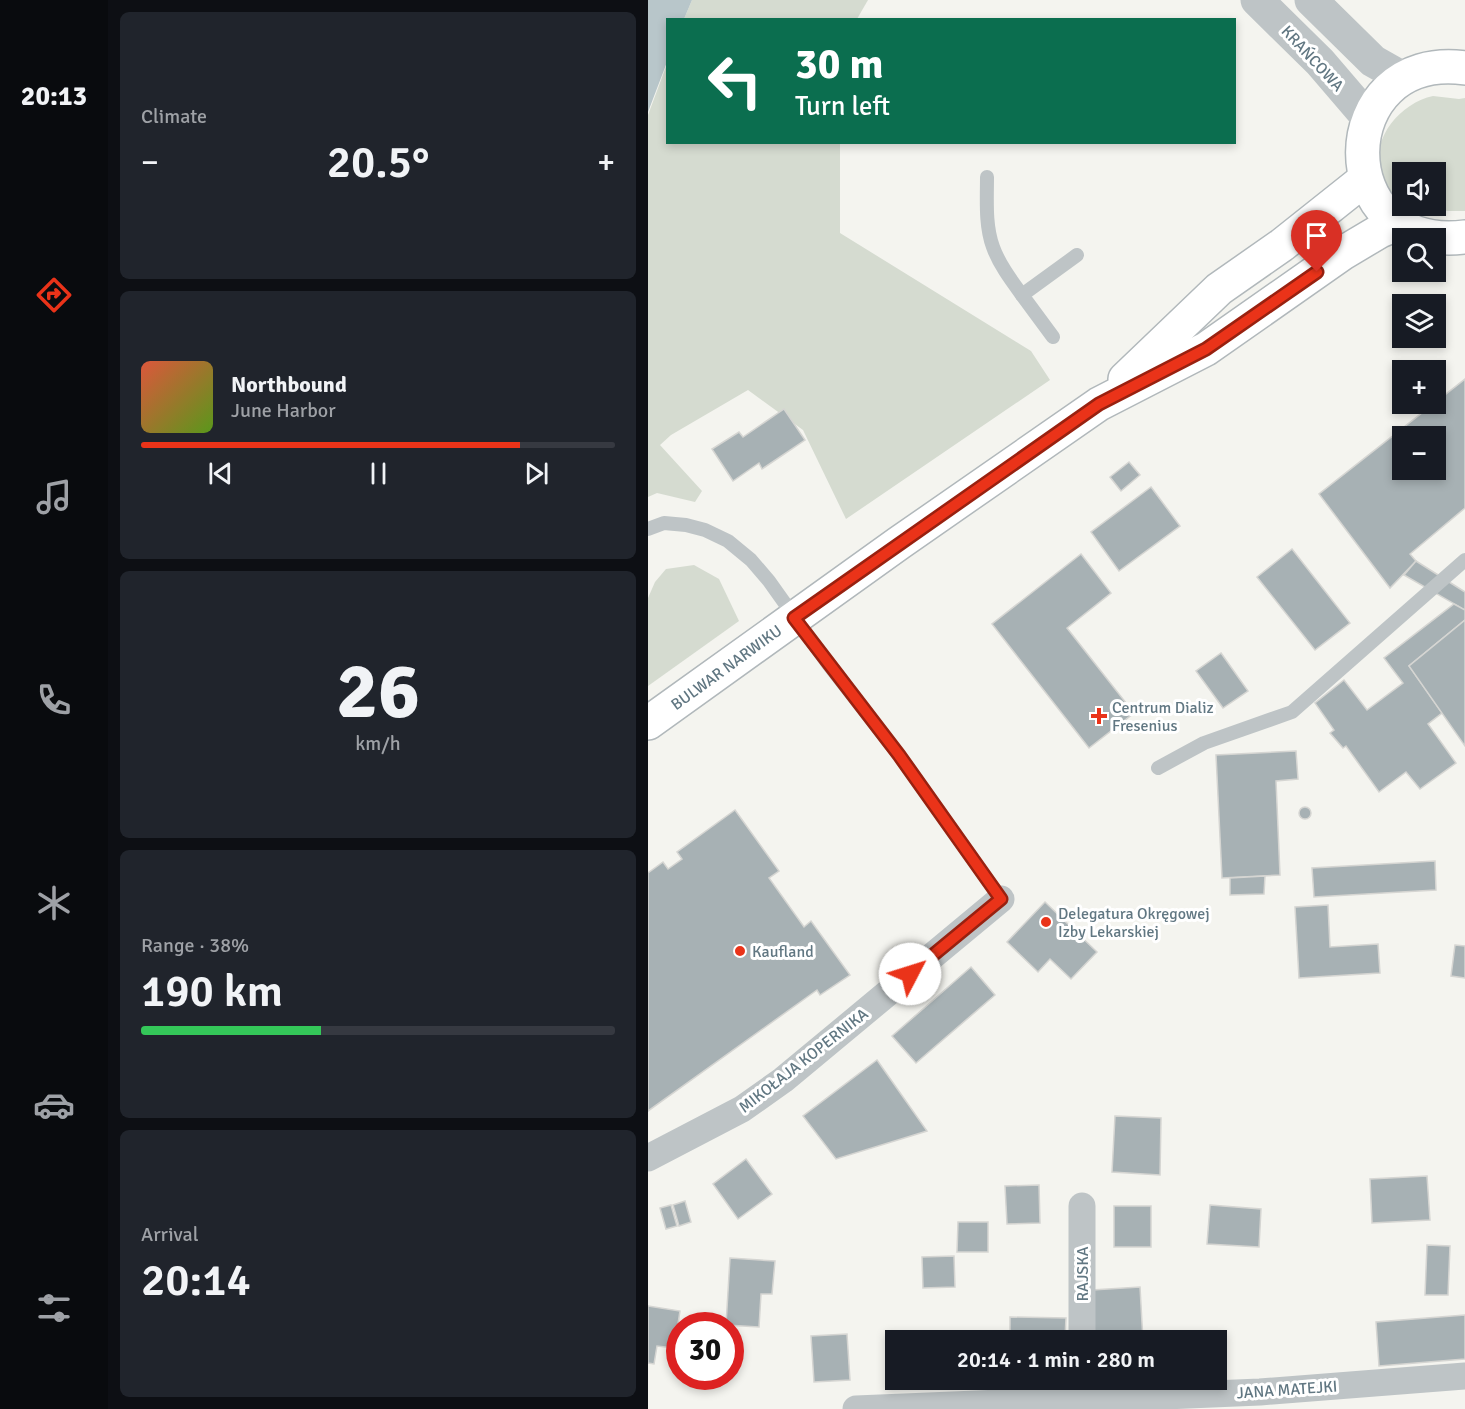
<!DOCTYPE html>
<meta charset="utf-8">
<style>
:root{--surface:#171b24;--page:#20242c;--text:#f1f3f6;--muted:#9ea1a6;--line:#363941;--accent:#ea3319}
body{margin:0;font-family:Signika,sans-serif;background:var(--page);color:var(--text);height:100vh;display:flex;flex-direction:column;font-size:22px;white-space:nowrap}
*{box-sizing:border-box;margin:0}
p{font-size:20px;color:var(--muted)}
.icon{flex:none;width:33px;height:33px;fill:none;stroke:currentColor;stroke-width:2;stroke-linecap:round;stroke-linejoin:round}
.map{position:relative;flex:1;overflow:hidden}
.sheet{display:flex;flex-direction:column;gap:12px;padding:12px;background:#0d0f14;width:540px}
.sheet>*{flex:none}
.hud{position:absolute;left:18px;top:18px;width:570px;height:126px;border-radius:0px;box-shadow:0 3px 9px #0003;background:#0b6e4f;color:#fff;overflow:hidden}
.tools{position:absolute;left:744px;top:162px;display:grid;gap:12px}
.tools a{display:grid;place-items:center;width:54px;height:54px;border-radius:0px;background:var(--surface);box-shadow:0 3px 9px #0003;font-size:30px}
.speed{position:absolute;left:18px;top:1312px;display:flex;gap:12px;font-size:30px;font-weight:700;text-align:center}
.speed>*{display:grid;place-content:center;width:78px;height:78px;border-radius:50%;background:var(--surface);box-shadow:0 3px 9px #0003;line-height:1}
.speed .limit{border:9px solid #d22;background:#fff;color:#111}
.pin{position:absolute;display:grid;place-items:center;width:51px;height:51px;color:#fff;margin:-62px -26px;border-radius:50% 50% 50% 0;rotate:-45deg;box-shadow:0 0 6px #0007}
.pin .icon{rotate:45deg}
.me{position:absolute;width:66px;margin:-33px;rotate:50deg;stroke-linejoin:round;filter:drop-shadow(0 0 4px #0008)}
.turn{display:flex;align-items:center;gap:21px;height:126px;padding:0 30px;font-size:27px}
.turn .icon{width:78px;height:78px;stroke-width:2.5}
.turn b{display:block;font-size:42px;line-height:51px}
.big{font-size:45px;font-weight:600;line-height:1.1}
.sheet .widget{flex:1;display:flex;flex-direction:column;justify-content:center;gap:9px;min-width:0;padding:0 21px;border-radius:9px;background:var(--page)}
.sheet .dial{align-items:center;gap:0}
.dial b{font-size:78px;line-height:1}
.song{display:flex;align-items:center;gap:18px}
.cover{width:72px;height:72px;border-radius:9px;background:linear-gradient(135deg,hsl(10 70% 55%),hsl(90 70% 35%))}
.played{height:6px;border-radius:3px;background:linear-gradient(90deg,var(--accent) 80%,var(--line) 80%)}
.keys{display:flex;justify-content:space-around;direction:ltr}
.heat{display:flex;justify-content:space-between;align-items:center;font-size:33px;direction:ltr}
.charge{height:9px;border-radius:4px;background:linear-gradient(90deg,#34c759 38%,var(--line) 0)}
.trip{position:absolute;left:237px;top:1330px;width:342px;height:60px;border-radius:0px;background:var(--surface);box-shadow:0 3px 9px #0003;font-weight:600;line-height:60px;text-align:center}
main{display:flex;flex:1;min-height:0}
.menu{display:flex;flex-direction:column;width:108px;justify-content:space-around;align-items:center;background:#090b0e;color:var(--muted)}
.menu .icon{width:42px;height:42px}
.menu .selected{color:var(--accent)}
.menu b{font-size:27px;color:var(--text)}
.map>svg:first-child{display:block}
</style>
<main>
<nav class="menu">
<b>20:13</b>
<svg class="icon selected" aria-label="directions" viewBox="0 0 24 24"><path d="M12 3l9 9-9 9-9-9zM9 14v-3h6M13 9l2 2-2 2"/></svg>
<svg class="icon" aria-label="music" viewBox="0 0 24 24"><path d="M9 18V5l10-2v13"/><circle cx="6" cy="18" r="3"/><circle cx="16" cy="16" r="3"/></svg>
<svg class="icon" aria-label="phone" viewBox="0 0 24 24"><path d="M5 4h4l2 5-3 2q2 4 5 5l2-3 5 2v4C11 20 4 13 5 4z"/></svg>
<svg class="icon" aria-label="climate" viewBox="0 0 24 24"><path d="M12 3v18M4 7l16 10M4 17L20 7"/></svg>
<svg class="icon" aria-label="car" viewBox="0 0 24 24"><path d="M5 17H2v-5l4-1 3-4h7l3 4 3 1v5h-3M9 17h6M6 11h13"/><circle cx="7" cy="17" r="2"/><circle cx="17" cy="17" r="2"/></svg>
<svg class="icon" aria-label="filters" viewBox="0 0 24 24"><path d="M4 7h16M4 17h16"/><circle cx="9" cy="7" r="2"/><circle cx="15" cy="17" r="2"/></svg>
</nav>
<section class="sheet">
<div class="widget"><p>Climate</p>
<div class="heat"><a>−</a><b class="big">20.5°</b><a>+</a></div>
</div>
<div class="widget">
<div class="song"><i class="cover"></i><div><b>Northbound</b><p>June Harbor</p></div></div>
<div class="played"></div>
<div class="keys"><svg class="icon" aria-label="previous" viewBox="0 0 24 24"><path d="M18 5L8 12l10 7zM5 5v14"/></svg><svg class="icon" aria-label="pause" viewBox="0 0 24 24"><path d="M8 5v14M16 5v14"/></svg><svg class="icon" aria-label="next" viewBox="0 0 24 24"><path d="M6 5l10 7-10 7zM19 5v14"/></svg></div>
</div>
<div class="widget dial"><b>26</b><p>km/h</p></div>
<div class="widget"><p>Range · 38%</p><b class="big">190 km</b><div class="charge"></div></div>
<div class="widget"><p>Arrival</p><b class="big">20:14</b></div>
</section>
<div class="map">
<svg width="817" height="1409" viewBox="0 0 817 1409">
<rect width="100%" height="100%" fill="#f4f4ef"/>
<g fill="#d5dbd0">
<polygon points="44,0 220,0 209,19 36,19"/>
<polygon points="19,64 20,142 192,143 192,233 383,351 402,380 198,519 155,430 100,390 23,435 12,445 54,491 47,502 9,493 0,497 0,115"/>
<path d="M785 96 811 99 817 98V211H799L783 206H788V172H754V199H753L741 193C738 186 734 179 732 172 723 137 753 103 785 96Z"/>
<polygon points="46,565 71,579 91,621 0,686 0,598 7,582 18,569"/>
</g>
<polygon fill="#b8c6ca" points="0,0 44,0 36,19 20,20 19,62 0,112"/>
<g fill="#a7b1b4" stroke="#d5d5d2" stroke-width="1.5" fill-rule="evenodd">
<path d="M817 379V508L762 554 768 561 742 588 671 494ZM754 436H788V470H754Z"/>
<polygon points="136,409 157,440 114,469 111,463 85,481 64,449 91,432 95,437"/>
<polygon points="481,462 492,475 473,491 462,477"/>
<polygon points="503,487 532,526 471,571 443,532"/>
<polygon points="644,549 702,623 667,650 609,577"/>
<polygon points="433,554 463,593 419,628 486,713 441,748 344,624"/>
<polygon points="768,561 817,592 817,610 756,575"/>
<polygon points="806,604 817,610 817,620 761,666 794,713 780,724 808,763 772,789 758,772 731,792 698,746 695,748 682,733 686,730 667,703 696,680 719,710 755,683 736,658"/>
<polygon points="817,620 817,746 761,666"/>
<polygon points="573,653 600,691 575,708 548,671"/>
<polygon points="648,751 650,779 628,781 632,875 574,878 568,755"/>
<circle cx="657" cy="813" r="6"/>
<polygon points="87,810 131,871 121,878 156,927 163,921 202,975 172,995 169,990 0,1111 0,873 15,862 20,869 34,859 29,852"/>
<polygon points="787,861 788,890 666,897 664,868"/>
<polygon points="617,876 616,894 582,895 582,878"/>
<polygon points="397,902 449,952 423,979 402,959 390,972 359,942"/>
<polygon points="680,905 682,947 730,944 732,973 651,978 647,907"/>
<polygon points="807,945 817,946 817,978 803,976"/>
<polygon points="323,967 347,995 268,1063 244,1036"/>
<polygon points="229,1060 279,1131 188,1159 155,1116"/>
<polygon points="467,1116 513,1118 512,1175 464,1172"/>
<polygon points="98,1159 124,1194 90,1219 65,1184"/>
<polygon points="779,1176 782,1220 724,1223 722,1179"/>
<polygon points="391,1185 392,1223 359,1224 357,1186"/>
<polygon points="37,1201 43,1222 31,1226 25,1205"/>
<polygon points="23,1205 29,1226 18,1229 12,1208"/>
<polygon points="562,1205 613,1209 611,1247 559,1244"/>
<rect x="466" y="1206" width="37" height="41"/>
<polygon points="310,1222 340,1222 340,1252 309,1252"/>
<polygon points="779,1245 802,1246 800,1295 777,1295"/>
<polygon points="306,1256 307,1287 275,1288 274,1257"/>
<polygon points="82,1258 127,1261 124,1294 113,1294 111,1327 78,1325"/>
<polygon points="492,1287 495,1341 447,1341 444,1290"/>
<polygon points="0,1306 32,1311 26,1348 9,1346 6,1364 0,1363"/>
<polygon points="817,1315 817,1359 731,1366 728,1322"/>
<polygon points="362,1317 418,1318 417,1337 398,1336 397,1341 362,1341"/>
<polygon points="337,1331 337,1341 303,1341 303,1332"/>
<polygon points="199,1334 202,1380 166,1382 163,1336"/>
<polygon points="242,1336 277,1336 277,1341 248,1341 248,1380 279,1380 279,1382 243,1383"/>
</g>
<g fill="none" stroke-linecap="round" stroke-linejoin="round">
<defs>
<g id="secondary">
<path d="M817 68C682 50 679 254 817 237"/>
<polyline points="477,379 571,289 634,245 717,179"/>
<polyline points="0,723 251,543 451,404 558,349 695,253 732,231 749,224"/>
</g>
</defs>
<use href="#secondary" stroke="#b1b8bb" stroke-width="36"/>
<g stroke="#bec4c6" stroke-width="14">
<path d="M339 177C339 199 337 226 345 247 351 264 363 280 374 295"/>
<polyline points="405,337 374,295 429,255"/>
<polyline points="0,529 16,523 38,525 57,530 80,541 103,560 121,581 180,664 251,755 353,899"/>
<polyline points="510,768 556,743 644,712 817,560"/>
</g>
<g stroke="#bec4c6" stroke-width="27">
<polyline points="0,1158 94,1109 135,1080 353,899"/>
<polyline points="434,1341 434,1206"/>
<polyline points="208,1409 612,1392 817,1376"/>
</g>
<g stroke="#bec4c6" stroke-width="33">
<polyline points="609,0 672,62 720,118"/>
<polyline points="663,0 725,61 755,78"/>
</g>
<use href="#secondary" stroke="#fff" stroke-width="33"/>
</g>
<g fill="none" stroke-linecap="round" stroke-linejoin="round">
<defs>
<polyline id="route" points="262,974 353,899 251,755 146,618 451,404 558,349 669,272"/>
</defs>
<use href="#route" stroke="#982110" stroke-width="15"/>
<use href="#route" stroke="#ea3319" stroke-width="10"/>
</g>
<g fill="#ea3319" stroke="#fff" stroke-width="2">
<path d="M448 707h6v6h6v6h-6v6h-6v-6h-6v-6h6z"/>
<circle cx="398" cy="922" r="6"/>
<circle cx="92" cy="951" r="6"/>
</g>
<g text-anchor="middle" stroke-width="6" stroke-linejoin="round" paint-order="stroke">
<g font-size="16" fill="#617782" stroke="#fff">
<text transform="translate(665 58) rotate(47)" y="6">KRAŃCOWA</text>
<text transform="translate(78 667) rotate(-36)" y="6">BULWAR NARWIKU</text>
<text transform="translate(155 1060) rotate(-38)" y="6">MIKOŁAJA KOPERNIKA</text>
<text transform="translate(434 1274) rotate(-90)" y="6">RAJSKA</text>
<text transform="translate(639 1389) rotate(-4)" y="6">JANA MATEJKI</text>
</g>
<g font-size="16" fill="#617782" stroke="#fff" text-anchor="start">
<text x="464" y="713">Centrum Dializ<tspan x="464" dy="18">Fresenius</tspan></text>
<text x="410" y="919">Delegatura Okręgowej<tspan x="410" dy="18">Izby Lekarskiej</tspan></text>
<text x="104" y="957">Kaufland</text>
</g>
</g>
</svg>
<div class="tools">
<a><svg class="icon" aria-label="sound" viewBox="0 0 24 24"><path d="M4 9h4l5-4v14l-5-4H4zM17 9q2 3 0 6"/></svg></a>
<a><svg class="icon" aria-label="search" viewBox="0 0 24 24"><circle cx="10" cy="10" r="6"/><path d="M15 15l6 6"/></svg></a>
<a><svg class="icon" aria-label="layers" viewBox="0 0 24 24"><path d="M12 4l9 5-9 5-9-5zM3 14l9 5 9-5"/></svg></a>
<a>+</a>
<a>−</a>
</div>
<div class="speed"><div class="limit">30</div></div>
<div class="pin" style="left:669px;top:272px;background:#d93025"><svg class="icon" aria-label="arrive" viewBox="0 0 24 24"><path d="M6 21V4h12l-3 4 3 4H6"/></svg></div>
<svg class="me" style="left:262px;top:974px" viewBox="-20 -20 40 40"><circle r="19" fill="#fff"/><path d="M0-13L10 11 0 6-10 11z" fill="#ea3319"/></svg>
<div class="trip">20:14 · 1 min · 280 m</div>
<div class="hud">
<div class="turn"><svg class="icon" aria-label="left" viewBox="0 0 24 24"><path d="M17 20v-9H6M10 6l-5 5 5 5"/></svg><div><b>30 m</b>Turn left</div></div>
</div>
</div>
</main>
